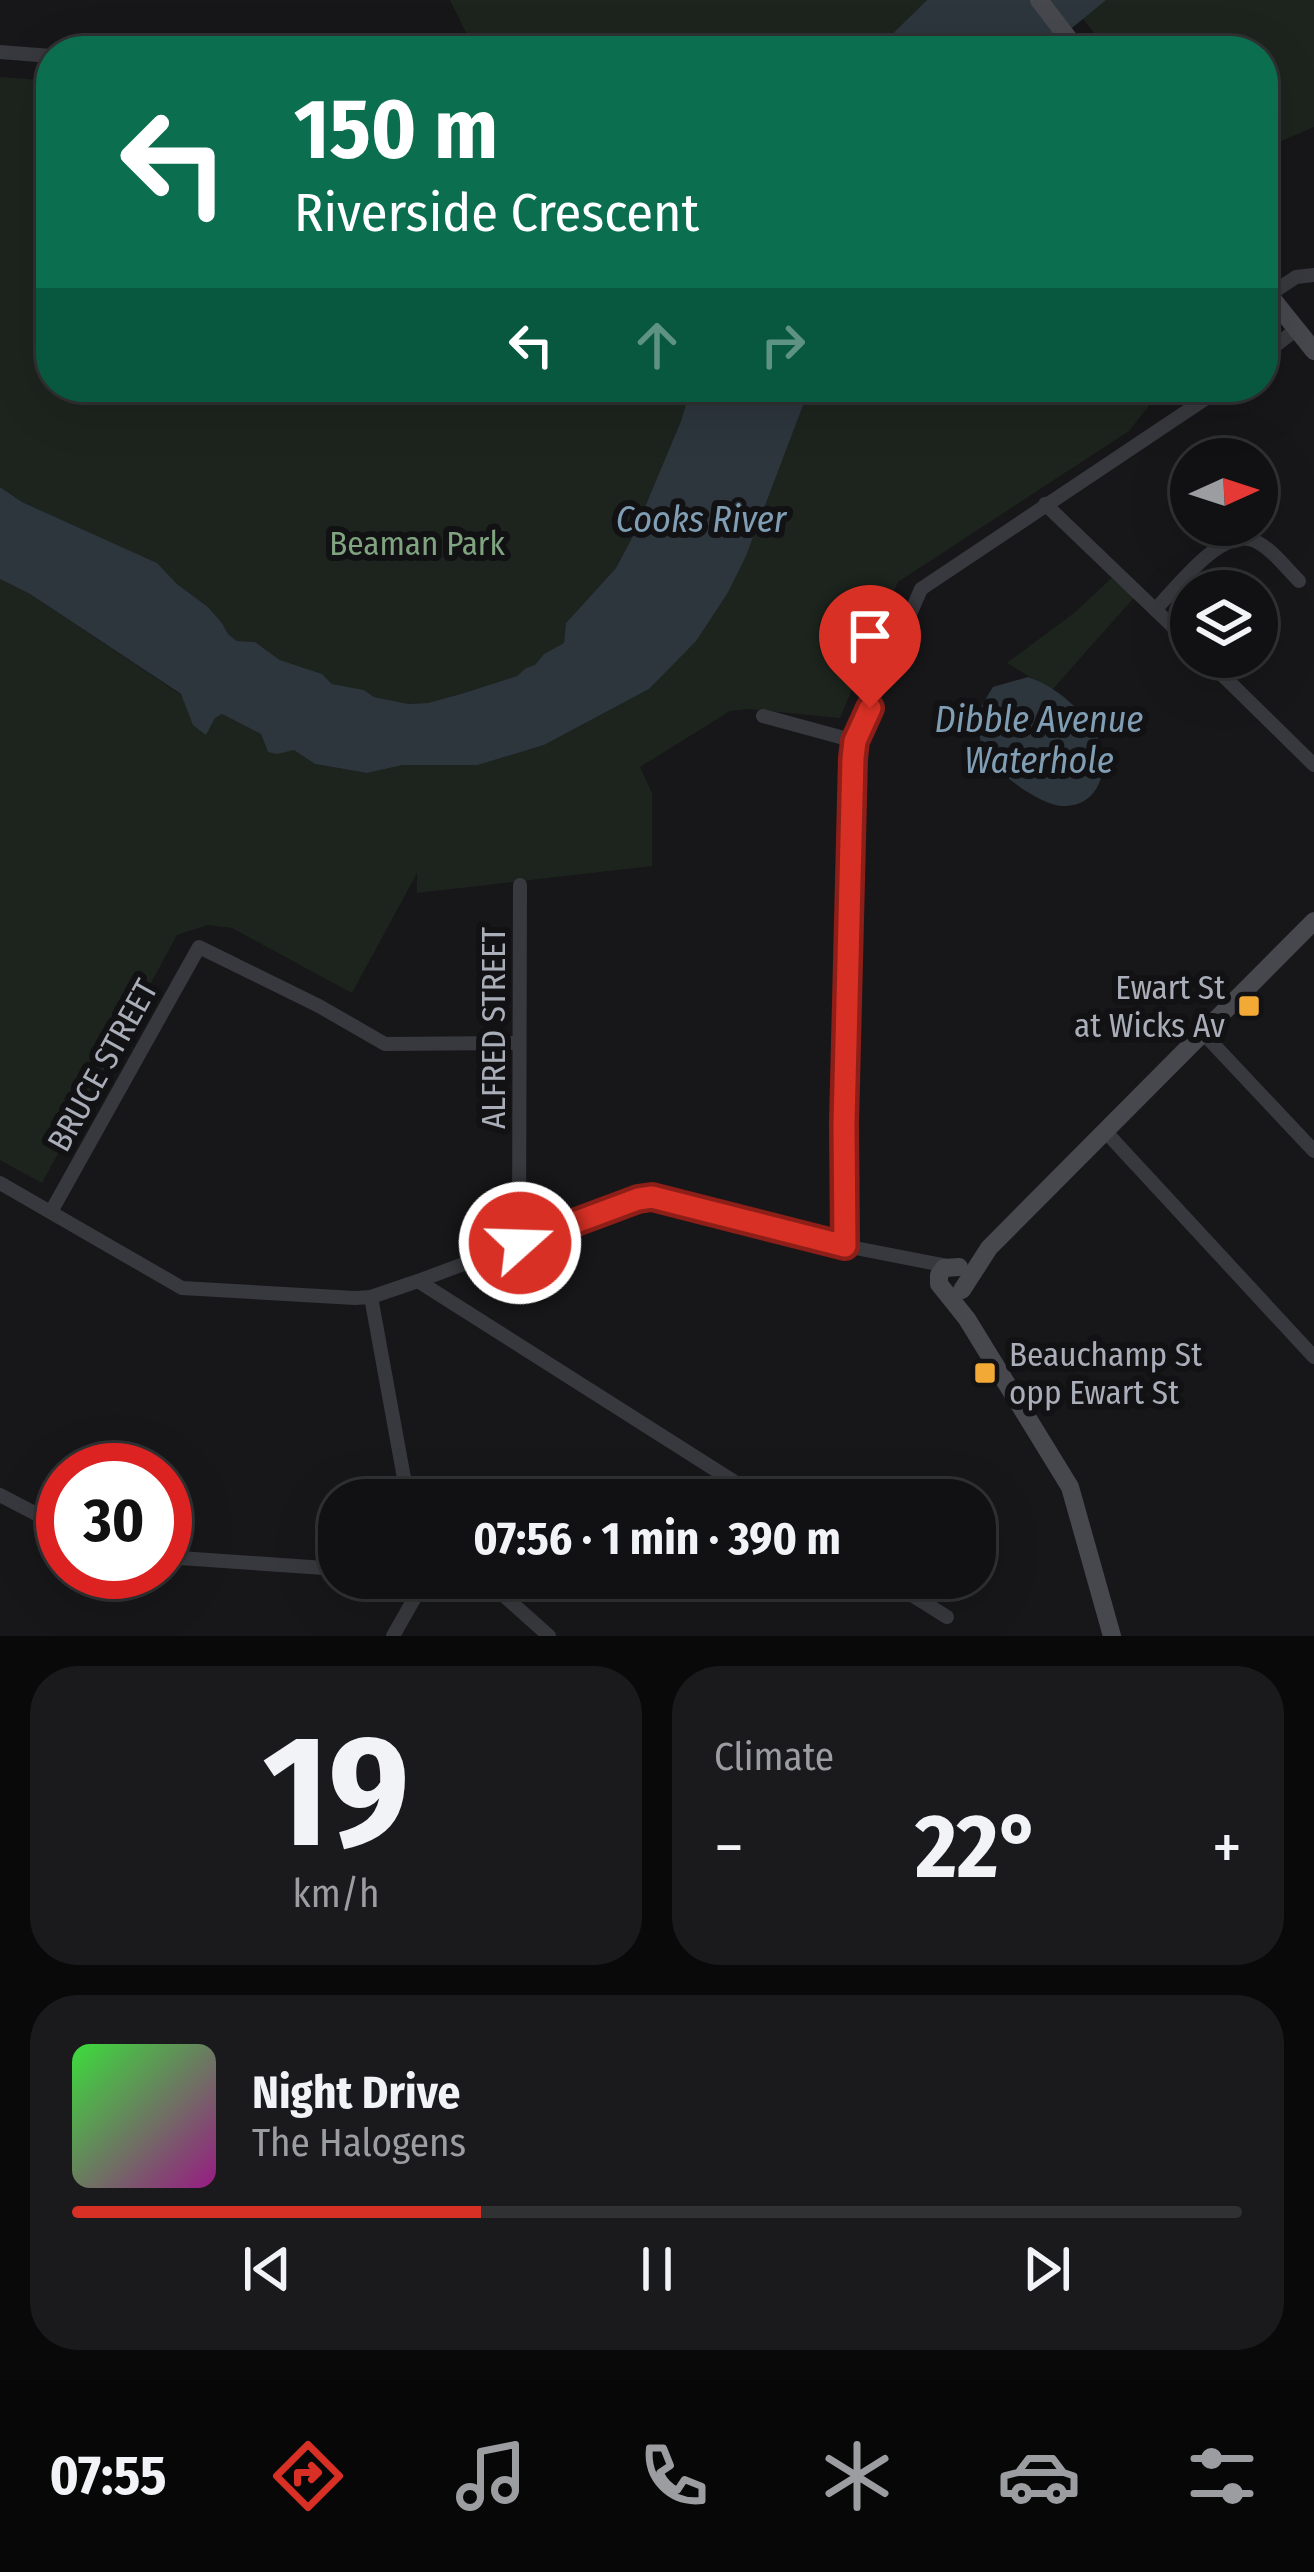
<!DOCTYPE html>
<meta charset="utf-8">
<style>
:root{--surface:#111113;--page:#1a1a1c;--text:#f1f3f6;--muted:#9c9da0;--line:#303133;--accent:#d93025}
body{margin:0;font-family:"Fira Sans Condensed",sans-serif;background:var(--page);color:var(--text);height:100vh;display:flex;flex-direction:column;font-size:45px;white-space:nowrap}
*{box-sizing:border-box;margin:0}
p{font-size:39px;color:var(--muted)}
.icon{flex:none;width:66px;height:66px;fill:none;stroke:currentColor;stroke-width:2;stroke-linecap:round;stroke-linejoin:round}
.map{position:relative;height:1636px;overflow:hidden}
.details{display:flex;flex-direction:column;gap:30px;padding:30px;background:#09090a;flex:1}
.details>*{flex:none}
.top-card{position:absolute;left:36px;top:36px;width:1242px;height:366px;border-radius:48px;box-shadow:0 12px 48px #0002,0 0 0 3px var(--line);background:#0b6e4f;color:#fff;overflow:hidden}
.needle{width:78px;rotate:87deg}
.buttons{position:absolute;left:1170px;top:438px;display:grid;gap:24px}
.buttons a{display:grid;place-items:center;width:108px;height:108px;border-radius:50%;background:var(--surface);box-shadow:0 12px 48px #0002,0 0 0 3px var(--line);font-size:60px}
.speed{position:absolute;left:36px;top:1443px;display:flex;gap:24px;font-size:60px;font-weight:700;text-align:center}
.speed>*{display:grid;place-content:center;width:156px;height:156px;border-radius:50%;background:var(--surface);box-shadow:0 12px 48px #0002,0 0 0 3px var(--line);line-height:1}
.speed .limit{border:18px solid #d22;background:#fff;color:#111}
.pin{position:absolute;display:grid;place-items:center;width:102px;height:102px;color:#fff;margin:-123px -51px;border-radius:50% 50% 50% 0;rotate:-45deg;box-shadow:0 0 12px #0007}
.pin .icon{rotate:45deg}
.me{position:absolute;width:132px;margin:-66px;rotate:70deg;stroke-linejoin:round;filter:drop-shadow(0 0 9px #0008)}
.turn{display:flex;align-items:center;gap:42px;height:252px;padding:0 60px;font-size:54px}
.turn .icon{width:156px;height:156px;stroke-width:2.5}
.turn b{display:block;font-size:84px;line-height:102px}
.lanes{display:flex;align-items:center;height:114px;padding:0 60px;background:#0003;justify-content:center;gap:60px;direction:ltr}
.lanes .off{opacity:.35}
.big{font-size:90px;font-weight:700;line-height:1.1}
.details .widget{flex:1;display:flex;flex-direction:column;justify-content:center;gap:18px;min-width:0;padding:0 42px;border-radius:48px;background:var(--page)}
.details .dial{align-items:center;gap:0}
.dial b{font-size:156px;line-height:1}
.song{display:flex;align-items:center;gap:36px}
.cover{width:144px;height:144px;border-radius:18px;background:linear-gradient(135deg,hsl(120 70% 55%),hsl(310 70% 35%))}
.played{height:12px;border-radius:6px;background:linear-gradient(90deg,var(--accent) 35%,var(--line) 35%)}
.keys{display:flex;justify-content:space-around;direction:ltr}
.heat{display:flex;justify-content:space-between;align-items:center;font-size:66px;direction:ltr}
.details .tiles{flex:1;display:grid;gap:30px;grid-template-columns:1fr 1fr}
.widget:last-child{grid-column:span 2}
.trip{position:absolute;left:318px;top:1479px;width:678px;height:120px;border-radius:48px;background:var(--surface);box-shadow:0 12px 48px #0002,0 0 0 3px var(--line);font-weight:700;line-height:120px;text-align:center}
.menu{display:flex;height:192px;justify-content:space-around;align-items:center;background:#070708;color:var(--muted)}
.menu .icon{width:84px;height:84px}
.menu .on{color:var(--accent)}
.menu b{font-size:54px;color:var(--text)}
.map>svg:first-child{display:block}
</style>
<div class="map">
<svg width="1314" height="1636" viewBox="0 0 1314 1636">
<rect width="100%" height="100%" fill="#171719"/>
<g fill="#1d241d">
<polygon points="450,0 927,0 875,51 475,51"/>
<polygon points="1106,0 1314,0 1314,127 1263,149 1263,51 1109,51 1082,18"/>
<polygon points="0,77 51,81 51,387 691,387 681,421 632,538 616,568 566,623 564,643 544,654 535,665 526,668 517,676 464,693 428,703 407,704 374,697 364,690 332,684 322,674 280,660 255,642 237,641 228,634 222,623 208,607 177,584 157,563 22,502 0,487"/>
<polygon points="810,387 1157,387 1148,407 1129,431 898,582 840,718 748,709 730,711 640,767 652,793 652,866 417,893 417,873 352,993 232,928 208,925 177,935 42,1183 0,1160 0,579 30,594 181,695 206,735 215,718 222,714 261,734 268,752 294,750 315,764 367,773 403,765 478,765 544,745 649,689 746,556"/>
<polygon points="1117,573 1138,593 1052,690 1007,663 1074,613"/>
</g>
<g fill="#2d363d">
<polygon points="927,0 1106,0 1044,51 875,51"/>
<polygon points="691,387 810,387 746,556 727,594 696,641 649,689 544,745 478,765 403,765 367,773 315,764 294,750 277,754 268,752 261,734 222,714 215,718 206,735 193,725 181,694 30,594 0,579 0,487 22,502 157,563 177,584 208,607 222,623 228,634 237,641 255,642 280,660 322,674 332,684 364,690 374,697 408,704 428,703 464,693 517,676 526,668 535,665 544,654 564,643 566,623 616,568 632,538 681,421"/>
<path d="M1028 677C1057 687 1083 710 1097 737 1111 765 1101 806 1064 806 1040 806 991 770 983 748 980 741 978 728 978 720 978 709 987 697 993 687Z"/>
</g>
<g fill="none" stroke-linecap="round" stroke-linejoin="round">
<g stroke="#38393e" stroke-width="14">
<polyline points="0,52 51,56"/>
<polyline points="1269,295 1296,277 1314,275"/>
<polyline points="1263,355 1297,329"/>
<polyline points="1045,504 1191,644"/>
<path d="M1156 609C1176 588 1223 525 1255 541 1272 549 1286 568 1299 581"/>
<polyline points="1204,657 1314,765"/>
<polyline points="763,716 855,741"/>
<polyline points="1203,1033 1314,1151"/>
<polyline points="1104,1130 1314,1357"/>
<polyline points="0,1183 182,1288 355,1298 371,1297 418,1281 638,1199 652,1197 845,1246 948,1266"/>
<polyline points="52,1210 199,947 319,1006 385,1044 519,1043"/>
<polyline points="519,1243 520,885"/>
<polyline points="845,1246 844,1124 853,754 855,741 921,589 1223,387"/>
<polyline points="418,1281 763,1500"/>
<polyline points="371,1297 408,1500"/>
<polyline points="0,1495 63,1528"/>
<polyline points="165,1557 339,1569"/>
<polyline points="475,1578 492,1585 549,1636"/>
<polyline points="885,1578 947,1617"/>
<polyline points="393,1636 418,1592 420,1578"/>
</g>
<g stroke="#46484e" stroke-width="18">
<polyline points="1039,0 1078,51"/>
<polyline points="1263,287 1314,351"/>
<polyline points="959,1267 944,1268 939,1275 939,1284 967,1319 1070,1487 1112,1636"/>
<polyline points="962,1290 989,1248 1314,921"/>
</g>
</g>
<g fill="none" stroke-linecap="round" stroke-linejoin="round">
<defs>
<polyline id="route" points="520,1243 638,1199 652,1197 845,1246 844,1124 853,758 855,741 870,708"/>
</defs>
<use href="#route" stroke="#8d1f18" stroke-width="30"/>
<use href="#route" stroke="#d93025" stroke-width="21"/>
</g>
<g fill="#f2a935" stroke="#121214" stroke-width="4.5">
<rect x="1237" y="994" width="24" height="24" rx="6"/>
<rect x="973" y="1361" width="24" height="24" rx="6"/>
</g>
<g text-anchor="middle" stroke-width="12" stroke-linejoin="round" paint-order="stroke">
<g font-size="33" fill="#80a480" stroke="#121214">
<text x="417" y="555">Beaman Park</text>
</g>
<g font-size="33" fill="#a9aeb9" stroke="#121214" text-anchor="end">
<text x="1225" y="999">Ewart St<tspan x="1225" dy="38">at Wicks Av</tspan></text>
<text x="1009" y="1366" text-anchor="start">Beauchamp St<tspan x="1009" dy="38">opp Ewart St</tspan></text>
</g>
<g font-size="33" fill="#a9aeb9" stroke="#121214">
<text transform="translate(493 1028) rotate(-90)" y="12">ALFRED STREET</text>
<text transform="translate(102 1065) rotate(-61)" y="12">BRUCE STREET</text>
</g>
<g font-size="36" font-style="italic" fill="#809eb4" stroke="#121214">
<text x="701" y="532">Cooks River</text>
<text x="1039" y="732">Dibble Avenue<tspan x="1039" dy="41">Waterhole</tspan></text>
</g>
</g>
</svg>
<div class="buttons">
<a><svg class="needle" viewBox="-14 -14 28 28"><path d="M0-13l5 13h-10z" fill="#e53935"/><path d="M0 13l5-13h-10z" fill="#9c9da0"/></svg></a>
<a><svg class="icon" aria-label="layers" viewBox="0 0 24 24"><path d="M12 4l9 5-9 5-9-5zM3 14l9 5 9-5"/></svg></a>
</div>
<div class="speed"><div class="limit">30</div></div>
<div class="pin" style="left:870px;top:708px;background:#d93025"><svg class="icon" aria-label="arrive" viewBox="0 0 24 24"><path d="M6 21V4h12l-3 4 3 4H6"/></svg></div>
<svg class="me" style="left:520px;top:1243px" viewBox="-20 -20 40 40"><circle r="17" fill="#d93025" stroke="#fff" stroke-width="3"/><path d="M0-11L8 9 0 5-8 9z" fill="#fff"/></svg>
<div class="trip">07:56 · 1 min · 390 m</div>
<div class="top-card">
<div class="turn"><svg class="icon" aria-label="left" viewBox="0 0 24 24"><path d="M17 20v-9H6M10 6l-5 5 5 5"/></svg><div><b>150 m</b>Riverside Crescent</div></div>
<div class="lanes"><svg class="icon" aria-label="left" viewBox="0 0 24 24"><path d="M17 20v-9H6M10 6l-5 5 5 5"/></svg><svg class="icon off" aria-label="ahead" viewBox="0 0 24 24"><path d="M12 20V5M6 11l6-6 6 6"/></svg><svg class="icon off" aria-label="right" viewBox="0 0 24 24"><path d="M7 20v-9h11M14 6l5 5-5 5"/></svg></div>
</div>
</div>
<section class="details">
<div class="tiles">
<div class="widget dial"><b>19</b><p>km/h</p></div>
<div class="widget"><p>Climate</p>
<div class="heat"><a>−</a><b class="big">22°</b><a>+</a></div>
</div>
<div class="widget">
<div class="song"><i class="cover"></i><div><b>Night Drive</b><p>The Halogens</p></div></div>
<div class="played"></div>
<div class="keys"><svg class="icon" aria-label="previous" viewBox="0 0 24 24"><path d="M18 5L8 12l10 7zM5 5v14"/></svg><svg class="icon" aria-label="pause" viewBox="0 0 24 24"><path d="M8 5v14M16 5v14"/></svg><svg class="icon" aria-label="next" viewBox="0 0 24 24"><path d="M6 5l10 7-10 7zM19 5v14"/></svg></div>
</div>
</div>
</section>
<nav class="menu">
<b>07:55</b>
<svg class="icon on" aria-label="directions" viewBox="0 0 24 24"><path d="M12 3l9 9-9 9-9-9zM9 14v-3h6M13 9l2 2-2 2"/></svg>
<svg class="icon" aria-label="music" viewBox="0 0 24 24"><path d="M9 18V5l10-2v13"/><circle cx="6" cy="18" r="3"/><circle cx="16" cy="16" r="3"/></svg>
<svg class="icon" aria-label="phone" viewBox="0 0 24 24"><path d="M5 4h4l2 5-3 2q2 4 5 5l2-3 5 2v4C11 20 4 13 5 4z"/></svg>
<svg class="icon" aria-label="climate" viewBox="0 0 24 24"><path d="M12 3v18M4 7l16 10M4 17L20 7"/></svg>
<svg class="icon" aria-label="car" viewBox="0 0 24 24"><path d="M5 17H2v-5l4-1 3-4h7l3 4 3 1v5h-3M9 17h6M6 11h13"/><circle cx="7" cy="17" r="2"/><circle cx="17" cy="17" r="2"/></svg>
<svg class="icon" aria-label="filters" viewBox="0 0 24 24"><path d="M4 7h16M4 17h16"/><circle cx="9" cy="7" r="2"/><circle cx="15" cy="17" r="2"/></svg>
</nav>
